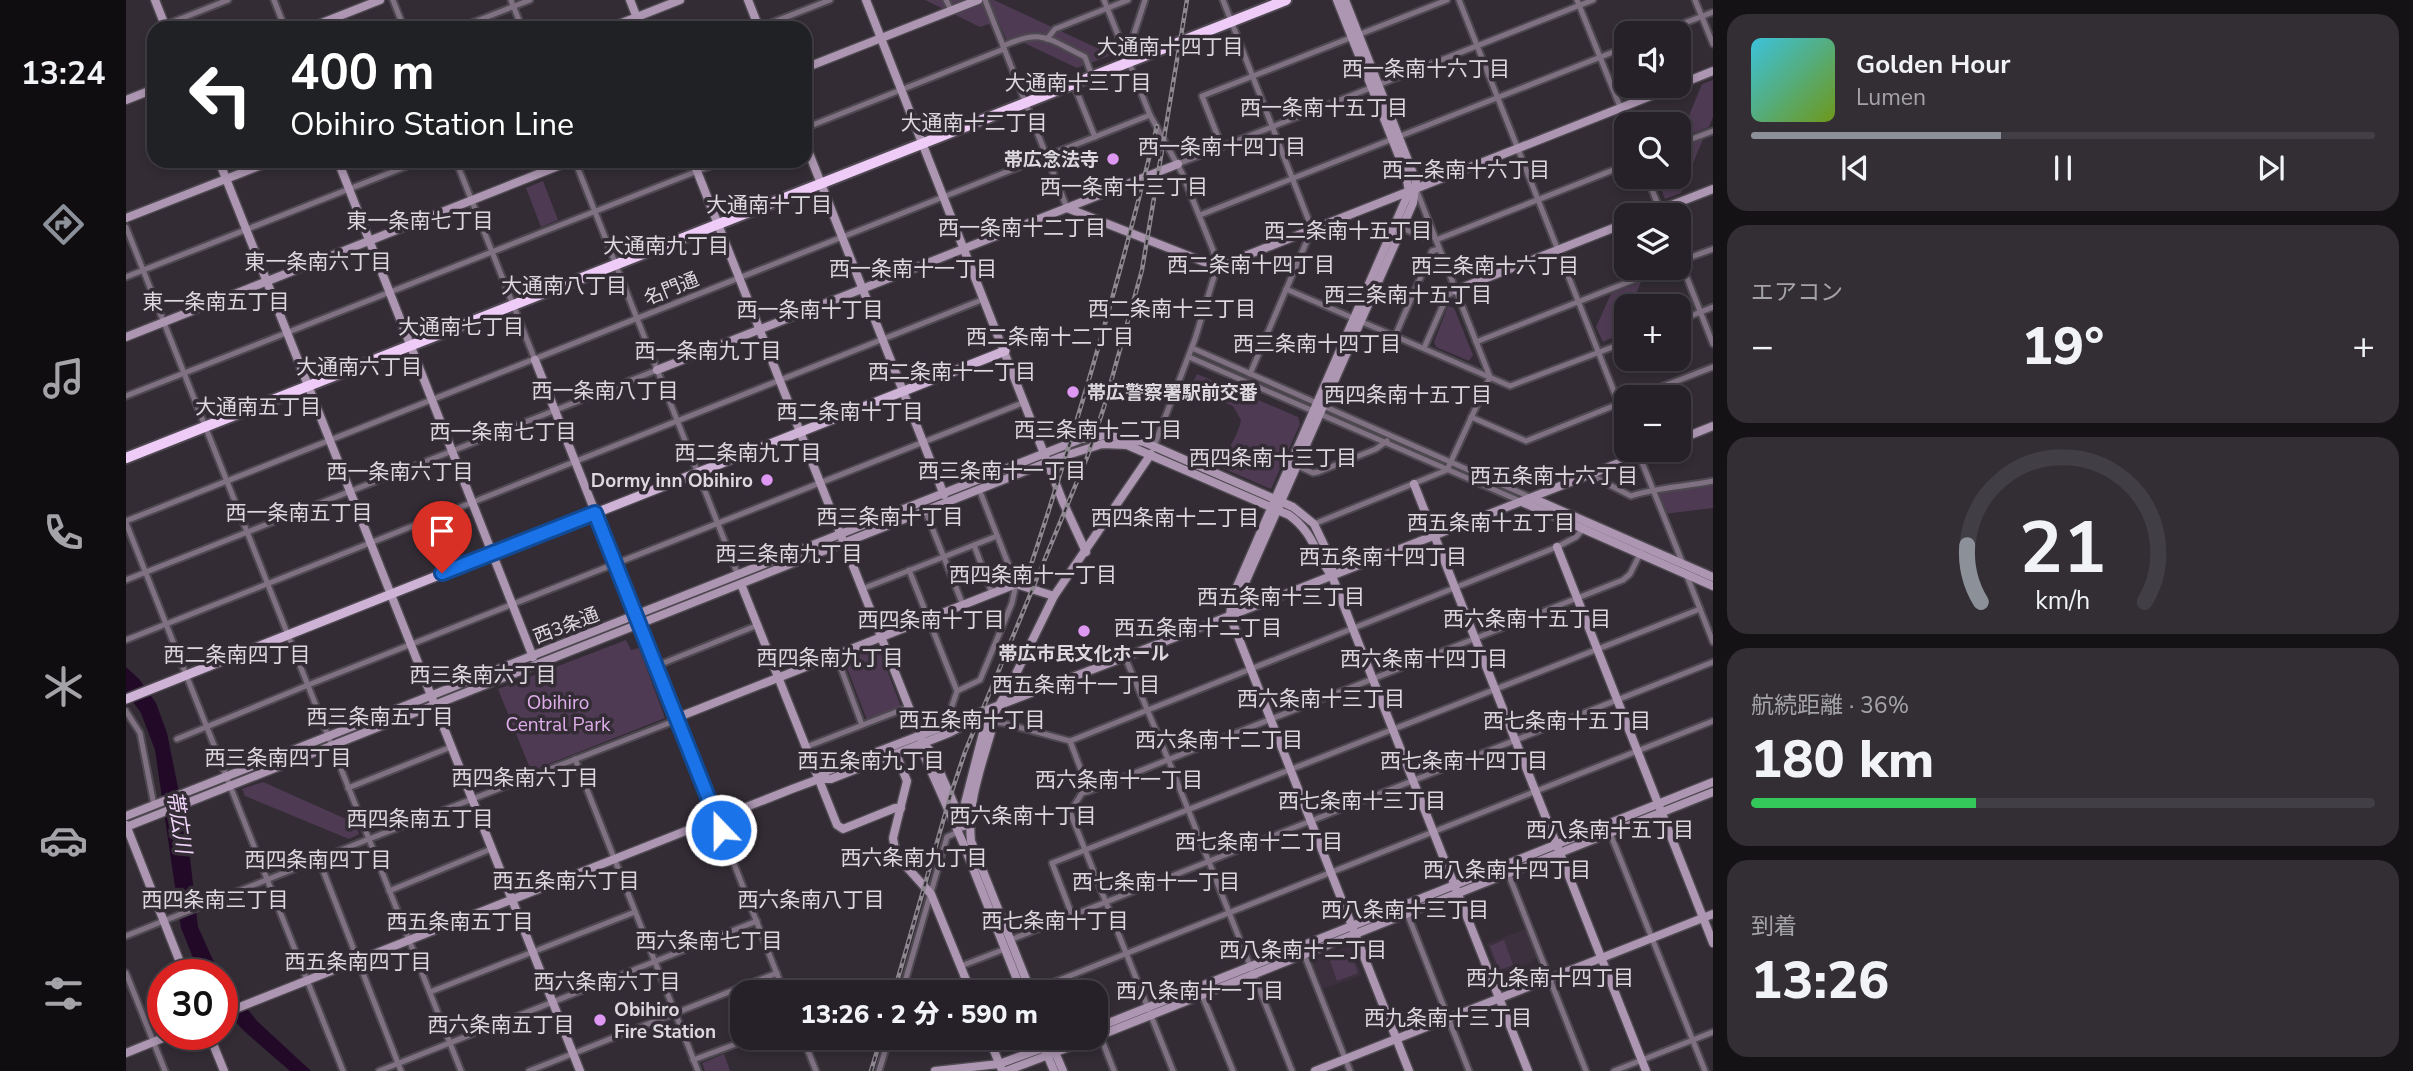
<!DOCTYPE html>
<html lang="ja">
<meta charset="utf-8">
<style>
:root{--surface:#262128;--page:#322e34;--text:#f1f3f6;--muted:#a4a3a8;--line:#423e45;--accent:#8c9099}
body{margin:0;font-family:"Nunito Sans","Noto Sans JP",sans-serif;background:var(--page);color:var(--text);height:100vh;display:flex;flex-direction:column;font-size:26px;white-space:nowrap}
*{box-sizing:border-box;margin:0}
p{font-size:23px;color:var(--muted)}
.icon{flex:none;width:38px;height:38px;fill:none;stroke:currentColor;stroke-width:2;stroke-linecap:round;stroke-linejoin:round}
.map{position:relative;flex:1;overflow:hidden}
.panel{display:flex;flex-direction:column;gap:14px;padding:14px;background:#151216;width:700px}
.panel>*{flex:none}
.hud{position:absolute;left:21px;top:21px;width:665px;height:147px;border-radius:21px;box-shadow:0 4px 10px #0003,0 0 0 2px var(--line);background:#202124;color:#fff;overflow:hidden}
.buttons{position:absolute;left:1488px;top:21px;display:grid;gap:14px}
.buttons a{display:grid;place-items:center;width:77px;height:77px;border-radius:14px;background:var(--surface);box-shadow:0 4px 10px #0003,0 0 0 2px var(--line);font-size:35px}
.speed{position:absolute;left:21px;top:959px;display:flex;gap:14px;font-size:35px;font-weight:700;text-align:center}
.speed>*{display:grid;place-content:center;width:91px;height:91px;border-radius:50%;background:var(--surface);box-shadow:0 4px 10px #0003,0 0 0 2px var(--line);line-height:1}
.speed .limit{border:10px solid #d22;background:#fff;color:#111}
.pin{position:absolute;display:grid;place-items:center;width:60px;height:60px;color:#fff;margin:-72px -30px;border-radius:50% 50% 50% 0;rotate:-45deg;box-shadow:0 0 7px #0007}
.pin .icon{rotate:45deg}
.me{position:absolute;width:77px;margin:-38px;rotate:338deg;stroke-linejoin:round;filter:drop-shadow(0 0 5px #0008)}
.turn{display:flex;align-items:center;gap:24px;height:147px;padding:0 28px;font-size:32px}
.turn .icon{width:91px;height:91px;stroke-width:2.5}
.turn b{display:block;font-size:49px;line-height:60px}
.big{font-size:52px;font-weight:800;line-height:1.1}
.panel .widget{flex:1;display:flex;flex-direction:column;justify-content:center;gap:10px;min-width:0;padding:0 24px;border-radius:21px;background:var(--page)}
.panel .dial{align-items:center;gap:0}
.dial svg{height:182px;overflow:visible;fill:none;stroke:var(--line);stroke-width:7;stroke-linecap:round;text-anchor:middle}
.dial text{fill:var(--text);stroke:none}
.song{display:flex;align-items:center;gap:21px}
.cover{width:84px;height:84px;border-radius:10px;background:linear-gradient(135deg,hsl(190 70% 55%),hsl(80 70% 35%))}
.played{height:7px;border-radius:4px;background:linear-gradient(90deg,var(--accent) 40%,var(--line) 40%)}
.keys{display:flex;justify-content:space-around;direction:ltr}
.heat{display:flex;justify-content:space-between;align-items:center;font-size:38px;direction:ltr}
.charge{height:10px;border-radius:5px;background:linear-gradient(90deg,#34c759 36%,var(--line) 0)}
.trip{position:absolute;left:604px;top:980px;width:378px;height:70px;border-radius:21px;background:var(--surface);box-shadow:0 4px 10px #0003,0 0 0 2px var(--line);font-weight:800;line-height:70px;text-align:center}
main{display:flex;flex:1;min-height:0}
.tabs{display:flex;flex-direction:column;width:126px;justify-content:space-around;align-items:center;background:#0f0d10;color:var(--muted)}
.tabs .icon{width:49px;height:49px}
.tabs .active{color:var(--accent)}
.tabs b{font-size:32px;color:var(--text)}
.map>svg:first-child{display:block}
</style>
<main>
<nav class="tabs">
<b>13:24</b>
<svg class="icon active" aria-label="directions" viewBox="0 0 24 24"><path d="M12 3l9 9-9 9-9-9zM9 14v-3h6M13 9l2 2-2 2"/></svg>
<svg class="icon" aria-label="music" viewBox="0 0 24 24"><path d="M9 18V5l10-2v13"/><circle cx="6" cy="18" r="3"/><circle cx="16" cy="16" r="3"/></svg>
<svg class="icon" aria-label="phone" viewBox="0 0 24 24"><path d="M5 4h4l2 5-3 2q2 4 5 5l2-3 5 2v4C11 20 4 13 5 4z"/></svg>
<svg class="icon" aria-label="climate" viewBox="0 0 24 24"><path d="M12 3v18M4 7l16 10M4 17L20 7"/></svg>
<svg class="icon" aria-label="car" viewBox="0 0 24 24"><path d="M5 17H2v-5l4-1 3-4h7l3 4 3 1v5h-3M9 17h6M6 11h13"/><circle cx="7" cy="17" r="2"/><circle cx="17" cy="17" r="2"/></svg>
<svg class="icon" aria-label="filters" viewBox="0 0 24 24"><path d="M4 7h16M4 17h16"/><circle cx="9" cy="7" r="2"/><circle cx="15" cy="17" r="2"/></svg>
</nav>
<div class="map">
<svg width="1587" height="1071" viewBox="0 0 1587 1071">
<rect width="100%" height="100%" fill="#332c35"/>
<g fill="#3c303f">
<polygon points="1401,928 1412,957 1406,959 1407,962 1373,975 1361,944"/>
<polygon points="1224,945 1236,975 1197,989 1186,961"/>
</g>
<g fill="#4e3b53">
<polygon points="799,0 868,0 986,55 951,68 890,39 881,41 872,21 854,27"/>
<polygon points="1587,80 1587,117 1583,127 1554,138 1576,84"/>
<polygon points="1577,139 1555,193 1539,199 1533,184 1536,177 1552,177 1552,149"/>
<polygon points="417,181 432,220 415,227 400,188"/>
<polygon points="1515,282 1505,306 1500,306 1500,318 1492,335 1477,342 1470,327 1485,294"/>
<polygon points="1322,306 1328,308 1347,355 1343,361 1310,347 1308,342"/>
<path d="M1071 374 1172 417 1174 424 1145 489 1094 467C1100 453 1113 433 1115 420L1107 406 1063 390Z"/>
<polygon points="1587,481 1587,508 1537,514 1526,489"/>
<polygon points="500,640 505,650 513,648 539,718 405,771 372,689"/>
<polygon points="752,646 775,707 741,720 718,660"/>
<polygon points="137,782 229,823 233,834 223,839 119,796 116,789"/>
<polygon points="1378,940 1387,965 1373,970 1364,946"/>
<polygon points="1218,952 1221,958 1226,956 1232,973 1211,981 1203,958"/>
<polygon points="598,1054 604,1071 579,1071 576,1063"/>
</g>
<polygon fill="#220928" points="0,667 13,679 30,703 41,733 61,832 72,927 87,960 108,992 131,1021 185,1071 164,1071 118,1031 96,1007 96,975 74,975 55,928 29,750 15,713 0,692"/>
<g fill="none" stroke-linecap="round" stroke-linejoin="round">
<defs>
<g id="street">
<polyline points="148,0 159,28"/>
<polyline points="267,0 278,28"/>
<polyline points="385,0 396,28"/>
<polyline points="820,0 825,10"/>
<polyline points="859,0 941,208"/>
<polyline points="978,0 1024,115 1056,173 1087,250 1091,267 1069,339 1027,449"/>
<polyline points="1097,0 1186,229 1124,374"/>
<polyline points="1333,0 1500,422"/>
<polyline points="1451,0 1501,124"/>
<polyline points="1569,0 1587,44"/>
<polyline points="39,25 102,0"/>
<polyline points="333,28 404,0"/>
<polyline points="632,28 704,0"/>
<polyline points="1533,33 1587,12"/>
<polyline points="921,39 929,29 1002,0"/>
<polyline points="996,44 1006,40 1019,0"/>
<path d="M877 46C917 28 922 39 959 57L966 76"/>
<polyline points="948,85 969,137"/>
<polyline points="679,128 878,49"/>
<polyline points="1552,144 1587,131"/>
<polyline points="1096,147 1076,96 1321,0"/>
<polyline points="330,161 409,360"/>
<polyline points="449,161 612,575"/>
<polyline points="1052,164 1467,0"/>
<polyline points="1521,177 1536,215"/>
<polyline points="1074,215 1500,47"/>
<polyline points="0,227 335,1071"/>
<polyline points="1276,228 1302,239 1308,236"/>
<polyline points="1310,240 1500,165"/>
<polyline points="1552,255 1587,344"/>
<polyline points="1554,261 1587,249"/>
<polyline points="0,277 294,161"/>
<polyline points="1160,289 1384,386 1500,342"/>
<polyline points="1552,321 1587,307"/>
<polyline points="1269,336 1306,251 1313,249"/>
<polyline points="1350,342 1538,268"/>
<polyline points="1066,348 1406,498"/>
<polyline points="1298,348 1321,296 1330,290"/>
<polyline points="1063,357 1394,501"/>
<polyline points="0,396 597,161"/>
<polyline points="1509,397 1587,367"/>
<polyline points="1345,417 1400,441 1500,401"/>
<polyline points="1511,450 1557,564"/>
<polyline points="1172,466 1187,473 1192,472 1250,449 1261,441"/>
<path d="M1464 475 1505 496C1532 487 1559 487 1587 481"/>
<polyline points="799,510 837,605"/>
<polyline points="0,521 1024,115"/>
<polyline points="0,523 217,1071"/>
<polyline points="1188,524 1321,470 1364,377 1290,189"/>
<polyline points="848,545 866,593"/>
<polyline points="783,570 831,691 820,724"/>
<polyline points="1561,576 1587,642"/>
<polyline points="0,580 531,370"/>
<polyline points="736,589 871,536"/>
<polyline points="0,640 858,299"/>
<polyline points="710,655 736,725"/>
<polyline points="999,657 1042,759 1166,1071"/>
<polyline points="530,666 632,625"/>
<polyline points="831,691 854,680 886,603 890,584 853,489"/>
<polyline points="0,711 14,733 28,805"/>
<polyline points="865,722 877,723 944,741 1431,547 1450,537 1459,527"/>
<polyline points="51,739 182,685 899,402"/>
<polyline points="944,741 963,791 1497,580 1504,574 1515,552"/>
<polyline points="680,747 783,707"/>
<polyline points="449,759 572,1071"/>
<polyline points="222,788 325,747"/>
<polyline points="963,791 956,793 944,812 1047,1071"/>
<polyline points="591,820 658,992"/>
<polyline points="1484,833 1579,1071"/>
<polyline points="193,860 275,1071"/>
<polyline points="1382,873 1460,1071"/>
<polyline points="263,891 365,849"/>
<polyline points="1281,913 1343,1071"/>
<polyline points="946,915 926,863 1574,609"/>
<polyline points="0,936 243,839 551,720"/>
<polyline points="884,940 1587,662"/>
<polyline points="1178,954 1224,1071"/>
<polyline points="835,966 879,949"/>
<polyline points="0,973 39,1071"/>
<polyline points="304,992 509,912"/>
<polyline points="776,992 821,837 832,832 838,826"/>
<polyline points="903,992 1587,721"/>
<polyline points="1076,995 1107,1071"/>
<polyline points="974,1035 988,1071"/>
<polyline points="677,1038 690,1071"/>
<polyline points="567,1060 626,1038"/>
<polyline points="253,1071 631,921"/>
<polyline points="403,1071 651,973"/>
<polyline points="753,1071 763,1038"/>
<polyline points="1488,1071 1587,1032"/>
</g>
<g id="secondary">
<polyline points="29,0 40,28"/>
<polyline points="504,0 515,28"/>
<polyline points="622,0 633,28"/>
<polyline points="740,0 937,502 960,552"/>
<polyline points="1211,0 1280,174 1283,192 1106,598 1104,616 1283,1071"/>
<polyline points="183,28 254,0"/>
<polyline points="483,28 554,0"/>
<polyline points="679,68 852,0"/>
<polyline points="1552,85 1587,71"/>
<polyline points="0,100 28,89"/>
<polyline points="679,143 818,495"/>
<polyline points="93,161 454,1071"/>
<polyline points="212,161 407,657"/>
<polyline points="567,161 797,743 798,755 837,843 896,992"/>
<polyline points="941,208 1091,267 1550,86"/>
<polyline points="1520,215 1587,189"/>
<polyline points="0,218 146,161"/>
<polyline points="1330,290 1500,223"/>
<polyline points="0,337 445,161"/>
<polyline points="409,360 591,820"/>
<polyline points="531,370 1052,164"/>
<polyline points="1552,440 1587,426"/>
<polyline points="1288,484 1520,1071"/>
<polyline points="1406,498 1587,577"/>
<polyline points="1396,502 1587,586"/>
<polyline points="1431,547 1587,943"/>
<polyline points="615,584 711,825 717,829 769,808 775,808"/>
<polyline points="1107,610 1287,203 1290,181 1219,0"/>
<polyline points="550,718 890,584 928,596"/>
<path d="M865 722V732C855 767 841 804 845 841L905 992"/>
<polyline points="797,743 805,752 836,822"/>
<polyline points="770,754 781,781 767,838 770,855 805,894 845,992"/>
<polyline points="693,779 701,771 999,657 1526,450"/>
<polyline points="0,816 955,439 980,435 1018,442 1167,507 1188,524 1206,562 1206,576"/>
<polyline points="0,825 59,975"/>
<polyline points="838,826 838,807 857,733 883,688 928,596 1025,454"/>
<path d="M0 827 935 457 976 444 1001 445 1163 515C1189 534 1188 553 1206 576L1402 1071"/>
<polyline points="96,1014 666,789 693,779 705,779 823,733 850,719"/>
<polyline points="970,1028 1587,782"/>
<polyline points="83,1034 98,1071"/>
<polyline points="970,1037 1587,792"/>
<polyline points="863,1038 875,1068"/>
<polyline points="914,1038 928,1071"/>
<polyline points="923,1038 937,1071"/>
<polyline points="0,1053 47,1034"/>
<polyline points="809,1071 873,1064 944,1038"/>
<polyline points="880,1071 967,1038"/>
<polyline points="1189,1071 1587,914"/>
</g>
<polyline id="primary" points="0,699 879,351"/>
<polyline id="highway" points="0,458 1160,0"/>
</defs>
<use href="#street" stroke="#4e4850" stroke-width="9"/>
<use href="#secondary" stroke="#4e4850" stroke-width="11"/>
<use href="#primary" stroke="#4e4850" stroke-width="12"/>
<use href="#highway" stroke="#4e4850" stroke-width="14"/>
<use href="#street" stroke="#7f7182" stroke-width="5"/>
<use href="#secondary" stroke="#ac96b1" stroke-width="8"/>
<use href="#primary" stroke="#ceb3d6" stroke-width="9"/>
<use href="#highway" stroke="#eeccf7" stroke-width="10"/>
<defs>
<g id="rail">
<path d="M900 580C950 430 994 279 1031 126"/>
<polyline points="768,992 824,797 839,752 962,455 978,407 1016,270 1061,0"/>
<polyline points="745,1071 755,1038"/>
</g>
</defs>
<use href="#rail" stroke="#8e8890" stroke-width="4.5"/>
<use href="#rail" stroke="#332c35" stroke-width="2" stroke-dasharray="5" stroke-linecap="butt"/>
</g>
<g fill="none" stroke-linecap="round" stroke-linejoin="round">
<defs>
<polyline id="route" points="316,573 469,513 595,830"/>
</defs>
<use href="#route" stroke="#114b97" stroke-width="18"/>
<use href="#route" stroke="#1a73e8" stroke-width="12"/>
</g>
<g fill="#df98f1" stroke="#332c35" stroke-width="2.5">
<circle cx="987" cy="159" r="7"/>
<circle cx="947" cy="392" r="7"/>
<circle cx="641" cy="480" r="7"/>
<circle cx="958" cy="631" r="7"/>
<circle cx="474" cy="1020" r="7"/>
</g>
<g text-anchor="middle" stroke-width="7" stroke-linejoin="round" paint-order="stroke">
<g font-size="19" font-weight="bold" fill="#dcd8de" stroke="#332c35" text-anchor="end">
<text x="973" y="166">帯広念法寺</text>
<text x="961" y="399" text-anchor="start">帯広警察署駅前交番</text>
<text x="627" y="487">Dormy inn Obihiro</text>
<text x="958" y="660" text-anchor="middle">帯広市民文化ホール</text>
<text x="488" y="1016" text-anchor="start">Obihiro<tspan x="488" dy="22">Fire Station</tspan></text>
</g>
<g font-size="19" fill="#dcd8de" stroke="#332c35">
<text transform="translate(545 288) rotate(-22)" y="7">名門通</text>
<text transform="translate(440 625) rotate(-21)" y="7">西3条通</text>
</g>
<g font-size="19" fill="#deaeea" stroke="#332c35">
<text x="432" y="709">Obihiro<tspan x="432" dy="22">Central Park</tspan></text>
</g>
<g font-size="21" fill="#dcd8de" stroke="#332c35">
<text x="1044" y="54">大通南十四丁目</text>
<text x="1300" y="76">西一条南十六丁目</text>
<text x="952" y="90">大通南十三丁目</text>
<text x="1198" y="115">西一条南十五丁目</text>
<text x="848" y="130">大通南十二丁目</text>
<text x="1096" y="154">西一条南十四丁目</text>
<text x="1340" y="177">西二条南十六丁目</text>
<text x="998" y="194">西一条南十三丁目</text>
<text x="643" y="212">大通南十丁目</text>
<text x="294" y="228">東一条南七丁目</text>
<text x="896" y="235">西一条南十二丁目</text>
<text x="1222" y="238">西二条南十五丁目</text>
<text x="540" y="253">大通南九丁目</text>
<text x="192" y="269">東一条南六丁目</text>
<text x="1125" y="272">西二条南十四丁目</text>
<text x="1369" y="273">西三条南十六丁目</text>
<text x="787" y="276">西一条南十一丁目</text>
<text x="438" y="293">大通南八丁目</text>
<text x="1282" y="302">西三条南十五丁目</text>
<text x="90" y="309">東一条南五丁目</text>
<text x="1046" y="316">西二条南十三丁目</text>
<text x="684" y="317">西一条南十丁目</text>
<text x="335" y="334">大通南七丁目</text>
<text x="924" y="344">西二条南十二丁目</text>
<text x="1191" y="351">西三条南十四丁目</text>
<text x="582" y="358">西一条南九丁目</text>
<text x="233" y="374">大通南六丁目</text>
<text x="826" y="379">西二条南十一丁目</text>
<text x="479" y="398">西一条南八丁目</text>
<text x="1282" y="402">西四条南十五丁目</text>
<text x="132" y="414">大通南五丁目</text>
<text x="724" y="419">西二条南十丁目</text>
<text x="972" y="437">西三条南十二丁目</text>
<text x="377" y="439">西一条南七丁目</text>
<text x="622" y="460">西二条南九丁目</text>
<text x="1147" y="465">西四条南十三丁目</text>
<text x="876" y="478">西三条南十一丁目</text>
<text x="274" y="479">西一条南六丁目</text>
<text x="1428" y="483">西五条南十六丁目</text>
<text x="173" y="520">西一条南五丁目</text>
<text x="764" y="524">西三条南十丁目</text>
<text x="1049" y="525">西四条南十二丁目</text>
<text x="1365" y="530">西五条南十五丁目</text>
<text x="663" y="561">西三条南九丁目</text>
<text x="1257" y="564">西五条南十四丁目</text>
<text x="907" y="582">西四条南十一丁目</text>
<text x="1155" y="604">西五条南十三丁目</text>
<text x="1401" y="626">西六条南十五丁目</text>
<text x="805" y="627">西四条南十丁目</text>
<text x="1072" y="635">西五条南十二丁目</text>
<text x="111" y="662">西二条南四丁目</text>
<text x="704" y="665">西四条南九丁目</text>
<text x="1298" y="666">西六条南十四丁目</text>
<text x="357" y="682">西三条南六丁目</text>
<text x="950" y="692">西五条南十一丁目</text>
<text x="1195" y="706">西六条南十三丁目</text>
<text x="254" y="724">西三条南五丁目</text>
<text x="846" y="727">西五条南十丁目</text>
<text x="1441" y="728">西七条南十五丁目</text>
<text x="1093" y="747">西六条南十二丁目</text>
<text x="152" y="765">西三条南四丁目</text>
<text x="745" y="768">西五条南九丁目</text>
<text x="1338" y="768">西七条南十四丁目</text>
<text x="399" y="785">西四条南六丁目</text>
<text x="993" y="787">西六条南十一丁目</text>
<text x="1236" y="808">西七条南十三丁目</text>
<text x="897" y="823">西六条南十丁目</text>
<text x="294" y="826">西四条南五丁目</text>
<text x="1484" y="837">西八条南十五丁目</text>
<text x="1133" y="849">西七条南十二丁目</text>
<text x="788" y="865">西六条南九丁目</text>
<text x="192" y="867">西四条南四丁目</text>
<text x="1381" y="877">西八条南十四丁目</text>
<text x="440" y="888">西五条南六丁目</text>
<text x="1030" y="889">西七条南十一丁目</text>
<text x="89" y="907">西四条南三丁目</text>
<text x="685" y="907">西六条南八丁目</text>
<text x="1279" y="917">西八条南十三丁目</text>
<text x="929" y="928">西七条南十丁目</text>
<text x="334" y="929">西五条南五丁目</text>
<text x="583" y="948">西六条南七丁目</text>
<text x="1177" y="957">西八条南十二丁目</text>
<text x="232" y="969">西五条南四丁目</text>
<text x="1424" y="985">西九条南十四丁目</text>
<text x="481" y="989">西六条南六丁目</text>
<text x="1074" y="998">西八条南十一丁目</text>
<text x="1322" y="1025">西九条南十三丁目</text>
<text x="375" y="1032">西六条南五丁目</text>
</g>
<g font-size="21" font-style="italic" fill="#f3d6fb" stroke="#332c35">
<text transform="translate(53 822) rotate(81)" y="7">帯広川</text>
</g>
</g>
</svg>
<div class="buttons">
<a><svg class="icon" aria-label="sound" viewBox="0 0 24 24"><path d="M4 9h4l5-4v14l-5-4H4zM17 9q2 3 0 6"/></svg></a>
<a><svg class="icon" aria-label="search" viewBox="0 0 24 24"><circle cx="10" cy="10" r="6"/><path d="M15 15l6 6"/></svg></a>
<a><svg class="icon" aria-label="layers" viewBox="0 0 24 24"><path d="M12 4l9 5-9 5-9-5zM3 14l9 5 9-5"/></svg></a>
<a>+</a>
<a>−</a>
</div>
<div class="speed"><div class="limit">30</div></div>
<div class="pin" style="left:316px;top:573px;background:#d93025"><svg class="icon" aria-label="arrive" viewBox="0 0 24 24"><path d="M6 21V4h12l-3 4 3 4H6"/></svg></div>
<svg class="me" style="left:595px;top:830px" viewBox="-20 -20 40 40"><circle r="17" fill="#1a73e8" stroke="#fff" stroke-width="3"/><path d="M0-11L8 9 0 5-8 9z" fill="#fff"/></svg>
<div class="trip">13:26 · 2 分 · 590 m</div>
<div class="hud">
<div class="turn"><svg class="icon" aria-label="left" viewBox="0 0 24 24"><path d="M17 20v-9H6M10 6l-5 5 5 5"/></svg><div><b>400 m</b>Obihiro Station Line</div></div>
</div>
</div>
<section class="panel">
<div class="widget">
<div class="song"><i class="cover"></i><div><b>Golden Hour</b><p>Lumen</p></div></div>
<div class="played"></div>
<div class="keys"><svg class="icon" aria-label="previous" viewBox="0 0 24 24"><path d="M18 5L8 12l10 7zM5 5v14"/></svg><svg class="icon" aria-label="pause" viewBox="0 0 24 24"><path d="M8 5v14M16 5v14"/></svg><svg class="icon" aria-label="next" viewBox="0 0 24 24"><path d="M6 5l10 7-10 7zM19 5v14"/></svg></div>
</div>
<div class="widget"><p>エアコン</p>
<div class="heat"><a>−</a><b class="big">19°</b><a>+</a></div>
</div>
<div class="widget dial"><svg viewBox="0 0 100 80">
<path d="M14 69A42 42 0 1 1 86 69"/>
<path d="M14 69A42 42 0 0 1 8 44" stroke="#8c9099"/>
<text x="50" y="56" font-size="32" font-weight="700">21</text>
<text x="50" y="72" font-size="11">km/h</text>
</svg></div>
<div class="widget"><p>航続距離 · 36%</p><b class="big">180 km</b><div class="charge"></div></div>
<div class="widget"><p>到着</p><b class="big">13:26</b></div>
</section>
</main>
